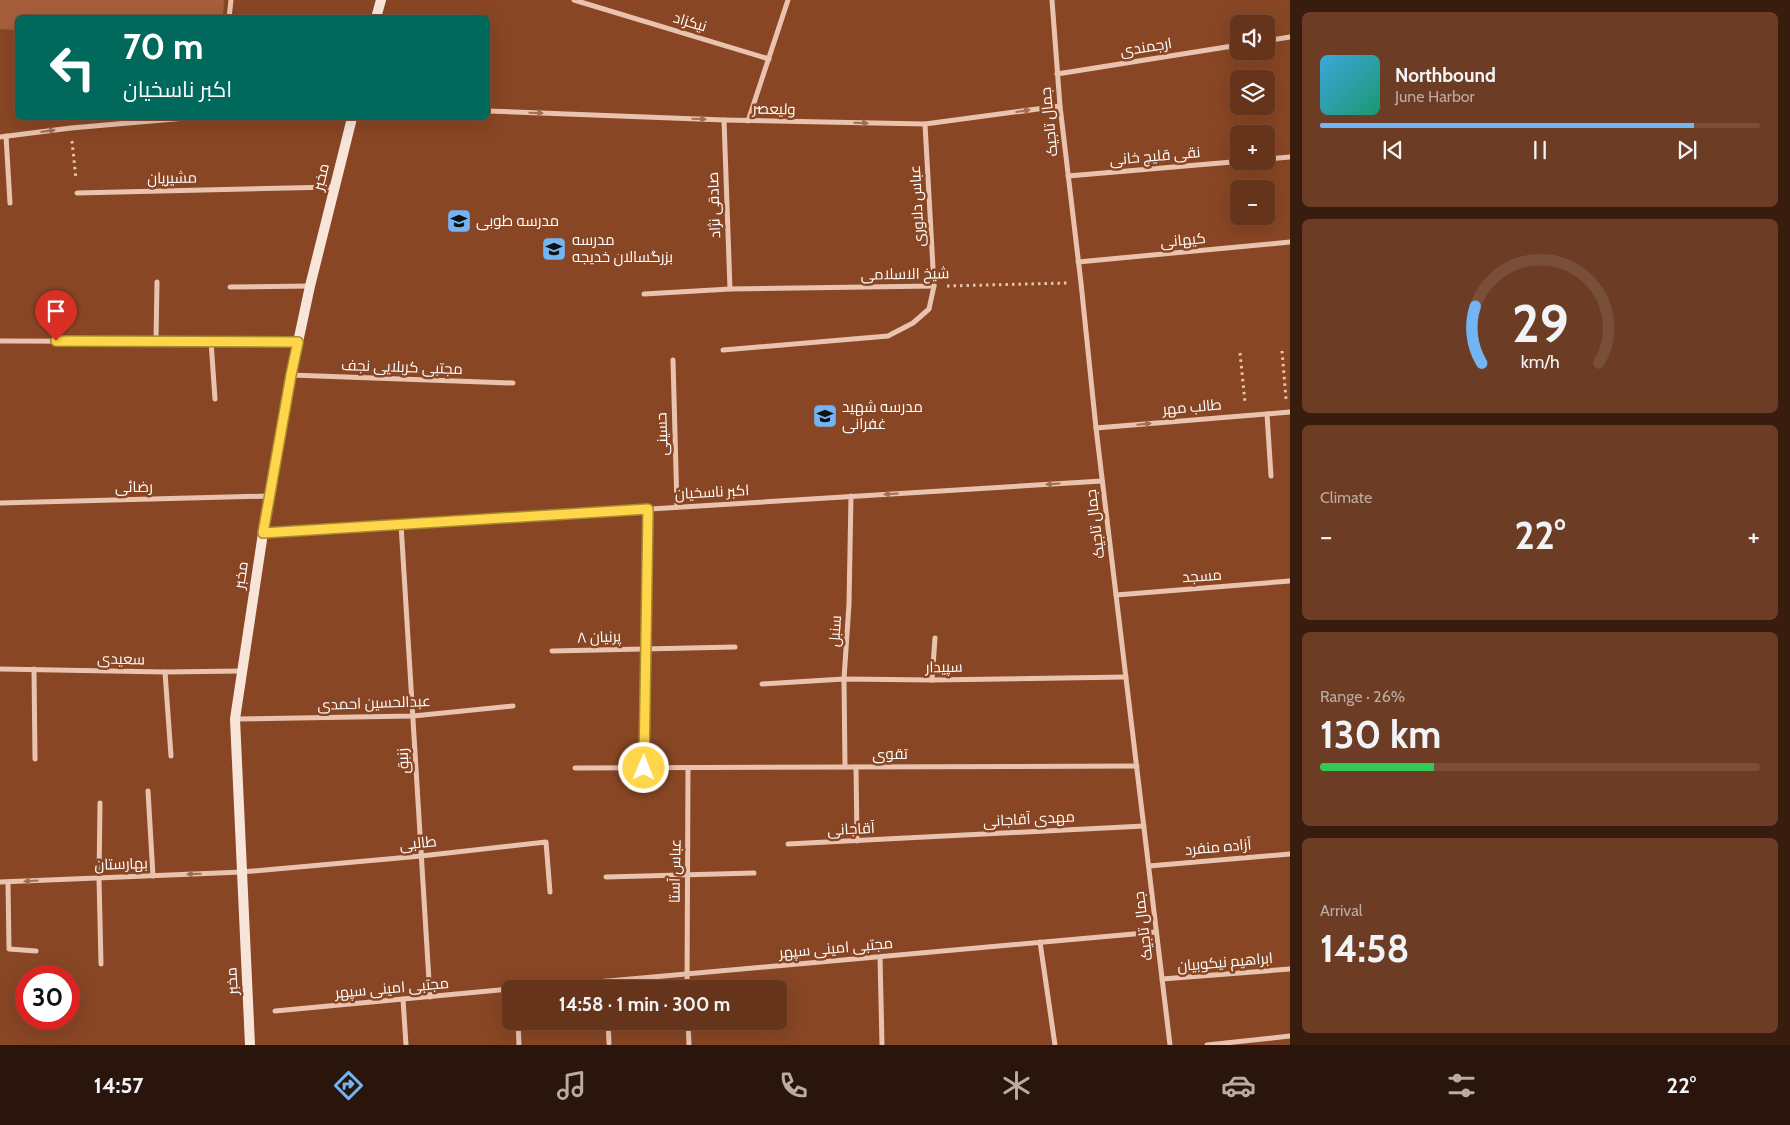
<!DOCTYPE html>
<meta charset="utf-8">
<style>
:root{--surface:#66341b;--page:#6c3c24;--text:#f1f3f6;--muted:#bcaaa3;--line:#794f3a;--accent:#73b4f4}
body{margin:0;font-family:Cabin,Cairo,sans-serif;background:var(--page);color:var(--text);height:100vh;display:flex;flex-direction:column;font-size:19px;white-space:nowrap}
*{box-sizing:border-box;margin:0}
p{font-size:16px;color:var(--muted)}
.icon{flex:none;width:28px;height:28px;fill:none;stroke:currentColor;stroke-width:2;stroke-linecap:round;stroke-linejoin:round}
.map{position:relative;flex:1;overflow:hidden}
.sheet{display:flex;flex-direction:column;gap:12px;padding:12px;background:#381d0f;width:500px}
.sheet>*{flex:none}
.banner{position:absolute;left:15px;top:15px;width:475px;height:105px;border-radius:8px;box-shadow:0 5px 20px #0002,0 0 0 1px var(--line);background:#00695c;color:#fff;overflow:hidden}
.controls{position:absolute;left:1230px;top:15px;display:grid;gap:10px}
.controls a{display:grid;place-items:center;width:45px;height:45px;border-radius:8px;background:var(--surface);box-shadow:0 5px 20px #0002,0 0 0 1px var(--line);font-size:25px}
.speed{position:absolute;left:15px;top:965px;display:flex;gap:10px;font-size:25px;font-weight:700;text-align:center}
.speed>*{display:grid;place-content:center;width:65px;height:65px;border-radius:50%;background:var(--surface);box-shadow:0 5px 20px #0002,0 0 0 1px var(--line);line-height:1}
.speed .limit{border:8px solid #d22;background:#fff;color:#111}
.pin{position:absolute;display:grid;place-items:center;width:42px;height:42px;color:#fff;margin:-51px -21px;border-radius:50% 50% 50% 0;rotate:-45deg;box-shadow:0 0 5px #0007}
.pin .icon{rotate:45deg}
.me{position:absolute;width:55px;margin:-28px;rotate:1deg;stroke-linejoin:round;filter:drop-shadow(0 0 4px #0008)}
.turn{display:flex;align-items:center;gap:18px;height:105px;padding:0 25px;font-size:22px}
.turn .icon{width:65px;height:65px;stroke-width:2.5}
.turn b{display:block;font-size:35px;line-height:42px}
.big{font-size:38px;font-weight:800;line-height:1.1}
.sheet .card{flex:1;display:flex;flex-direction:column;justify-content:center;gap:8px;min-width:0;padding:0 18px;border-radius:8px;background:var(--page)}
.sheet .dial{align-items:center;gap:0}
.dial svg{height:130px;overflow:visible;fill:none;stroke:var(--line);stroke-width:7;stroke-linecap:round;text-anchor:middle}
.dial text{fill:var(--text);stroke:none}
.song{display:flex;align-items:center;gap:15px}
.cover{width:60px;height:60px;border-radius:8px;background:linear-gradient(135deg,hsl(200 70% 55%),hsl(160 70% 35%))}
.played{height:5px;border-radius:2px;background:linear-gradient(90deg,var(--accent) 85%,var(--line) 85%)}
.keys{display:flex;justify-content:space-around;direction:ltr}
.heat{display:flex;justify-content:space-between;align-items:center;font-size:28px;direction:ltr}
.charge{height:8px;border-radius:4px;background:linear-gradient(90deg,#34c759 26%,var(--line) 0)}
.trip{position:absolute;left:502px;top:980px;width:285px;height:50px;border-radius:8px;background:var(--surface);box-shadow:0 5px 20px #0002,0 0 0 1px var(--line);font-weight:800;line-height:50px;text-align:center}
.tabs{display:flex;height:80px;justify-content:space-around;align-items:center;background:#29150b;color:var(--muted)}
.tabs .icon{width:35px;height:35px}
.tabs .active{color:var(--accent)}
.tabs b{font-size:22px;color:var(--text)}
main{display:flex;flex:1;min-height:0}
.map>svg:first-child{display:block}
</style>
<main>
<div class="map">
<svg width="1290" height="1045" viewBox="0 0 1290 1045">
<rect width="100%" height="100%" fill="#884624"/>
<polygon fill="#a75f3b" points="0,0 224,0 223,17 18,18 17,30 0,29"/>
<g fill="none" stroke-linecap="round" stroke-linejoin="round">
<g stroke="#eac3af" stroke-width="3" stroke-dasharray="2.5 4" stroke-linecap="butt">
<polyline points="72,141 76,179"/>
<polyline points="947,286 1068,283"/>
<polyline points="1282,351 1286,399"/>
<polyline points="1240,353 1245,402"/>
</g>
<g stroke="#eac3af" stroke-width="5">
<polyline points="574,0 769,59"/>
<polyline points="1052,0 1060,106 1081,283 1096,428 1170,1045"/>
<polyline points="229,18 231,0"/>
<polyline points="1266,41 1290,37"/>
<polyline points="1057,74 1239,45"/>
<polyline points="488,111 724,120 925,124 1060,106"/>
<polyline points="724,120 730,289"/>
<polyline points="748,121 788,0"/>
<polyline points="6,136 10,203"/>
<polyline points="0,137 71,128 186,118"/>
<polyline points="1266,159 1290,157"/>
<polyline points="1068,176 1244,161"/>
<polyline points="77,193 334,187"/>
<polyline points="1078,262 1290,242"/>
<polyline points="230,287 310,286"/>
<polyline points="644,294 730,289 934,286"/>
<polyline points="0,341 298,342"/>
<polyline points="156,341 157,282"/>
<polyline points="211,341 215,399"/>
<polyline points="723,350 888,336 913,323 929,309 934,286 925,124"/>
<polyline points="673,360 677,507"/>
<polyline points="291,375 513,383"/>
<polyline points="1267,414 1271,476"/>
<polyline points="1096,428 1290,412"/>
<polyline points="0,503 269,496"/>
<polyline points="401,524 430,997"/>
<polyline points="263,533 1102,481"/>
<polyline points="1116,595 1290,581"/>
<polyline points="552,651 735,647"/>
<polyline points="0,669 165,672 241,671"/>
<polyline points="34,669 35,759"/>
<polyline points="165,672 171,756"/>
<polyline points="932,680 935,638"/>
<polyline points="762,684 844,679 932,680 1126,677"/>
<polyline points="235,719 413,716 513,706"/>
<polyline points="845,767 844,679 849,604 851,496"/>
<polyline points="856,767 857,841"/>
<polyline points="575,768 1137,766"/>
<polyline points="644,768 648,509"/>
<polyline points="148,791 153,876"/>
<polyline points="100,803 99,878 101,964"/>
<polyline points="788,844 1144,826"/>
<polyline points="1149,866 1290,854"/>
<polyline points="606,877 754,873"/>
<polyline points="0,882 242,872 421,856 546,842 550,892"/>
<polyline points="8,882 9,949 36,951"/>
<polyline points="1040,942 1055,1045"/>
<polyline points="880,956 882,1045"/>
<polyline points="1162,979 1290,969"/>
<polyline points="606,981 606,989"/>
<polyline points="519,989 1156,932"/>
<polyline points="687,989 688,768"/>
<polyline points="403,999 406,1045"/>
<polyline points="275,1011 511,989"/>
<polyline points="518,1021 519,1045"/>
<polyline points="608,1021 609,1043"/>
<polyline points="688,1021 689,1045"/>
<polyline points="1207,1045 1290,1036"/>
</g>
<g stroke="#f8e5da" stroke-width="10">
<polyline points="376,18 381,0"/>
<polyline points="250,1045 235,719 263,533 291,375 310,286 352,118"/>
</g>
</g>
<defs><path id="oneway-solid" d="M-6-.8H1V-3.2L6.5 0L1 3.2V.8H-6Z" transform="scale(1.25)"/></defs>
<g fill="#a56c4e">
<use href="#oneway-solid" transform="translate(1023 111) rotate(-8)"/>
<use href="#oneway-solid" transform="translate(536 113) rotate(2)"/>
<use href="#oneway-solid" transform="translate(699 119) rotate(2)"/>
<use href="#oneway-solid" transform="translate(861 123) rotate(1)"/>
<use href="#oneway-solid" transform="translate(48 131) rotate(-7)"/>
<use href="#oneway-solid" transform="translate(1144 424) rotate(-5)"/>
<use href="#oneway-solid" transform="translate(1053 484) rotate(176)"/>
<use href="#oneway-solid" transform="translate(891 494) rotate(176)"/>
<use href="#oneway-solid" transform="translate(194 874) rotate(178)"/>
<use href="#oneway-solid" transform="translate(31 881) rotate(177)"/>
</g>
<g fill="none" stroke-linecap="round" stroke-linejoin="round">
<defs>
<polyline id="route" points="56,341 298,342 291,375 263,533 648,509 644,768"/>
</defs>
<use href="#route" stroke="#a68a30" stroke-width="12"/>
<use href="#route" stroke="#ffd54a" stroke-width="9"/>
</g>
<defs>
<symbol id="school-square" viewBox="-11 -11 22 22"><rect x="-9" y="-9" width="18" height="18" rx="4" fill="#73b4f4" stroke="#884624"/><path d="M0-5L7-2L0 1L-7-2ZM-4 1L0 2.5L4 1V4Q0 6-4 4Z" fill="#111"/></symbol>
</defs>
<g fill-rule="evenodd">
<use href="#school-square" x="445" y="207" width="28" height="28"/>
<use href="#school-square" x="540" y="235" width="28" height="28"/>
<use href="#school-square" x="811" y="402" width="28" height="28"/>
</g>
<g text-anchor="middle" stroke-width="5" stroke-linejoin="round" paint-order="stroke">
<g font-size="15" fill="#fff" stroke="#884624">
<text transform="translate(690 22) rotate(17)" y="5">نیکزاد</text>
<text transform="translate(1146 47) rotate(-9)" y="5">ارجمندی</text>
<text transform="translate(774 109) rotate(1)" y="5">ولیعصر</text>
<text transform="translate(1049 122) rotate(-96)" y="5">جمال تاجیک</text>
<text transform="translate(1155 156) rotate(-5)" y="5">نقی قلیچ خانی</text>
<text transform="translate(321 177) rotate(-76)" y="5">مخبر</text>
<text transform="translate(172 178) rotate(-1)" y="5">مشیریان</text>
<text transform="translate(714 205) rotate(-92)" y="5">صادقی نژاد</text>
<text transform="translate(917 206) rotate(-93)" y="5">عباس دلاوری</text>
<text transform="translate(1183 240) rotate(-5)" y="5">کیهانی</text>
<text transform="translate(905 274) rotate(-1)" y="5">شیخ الاسلامی</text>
<text transform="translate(402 367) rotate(2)" y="5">مجتبی کربلایی نجف</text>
<text transform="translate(1192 407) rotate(-5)" y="5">طالب مهر</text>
<text transform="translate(662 434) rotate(-92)" y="5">حسینی</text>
<text transform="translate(134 487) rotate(-1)" y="5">رضائی</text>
<text transform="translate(712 492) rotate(-3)" y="5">اکبر ناسخیان</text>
<text transform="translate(1095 524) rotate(-97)" y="5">جمال تاجیک</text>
<text transform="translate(241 575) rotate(-81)" y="5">مخبر</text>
<text transform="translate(1202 576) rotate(-4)" y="5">مسجد</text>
<text transform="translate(835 631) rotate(-86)" y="5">سنبل</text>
<text transform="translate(599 637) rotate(-2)" y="5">پرنیان ۸</text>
<text transform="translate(121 659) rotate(1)" y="5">سعیدی</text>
<text transform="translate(944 667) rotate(-1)" y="5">سپیدار</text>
<text transform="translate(374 703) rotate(-2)" y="5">عبدالحسین احمدی</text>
<text x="890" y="759">تقوی</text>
<text transform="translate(403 761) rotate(-93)" y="5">زنبق</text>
<text transform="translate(1029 819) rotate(-3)" y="5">مهدی آقاجانی</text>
<text transform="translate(851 829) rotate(-3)" y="5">آقاجانی</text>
<text transform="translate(418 843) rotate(-6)" y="5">طالبی</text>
<text transform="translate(1218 847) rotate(-5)" y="5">آزاده منفرد</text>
<text transform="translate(121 864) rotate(-2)" y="5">بهارستان</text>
<text transform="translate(675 871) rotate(-89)" y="5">عباس آستا</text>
<text transform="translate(1143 926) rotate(-97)" y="5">جمال تاجیک</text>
<text transform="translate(836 948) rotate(-5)" y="5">مجتبی امینی سپهر</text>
<text transform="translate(1225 962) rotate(-5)" y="5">ابراهیم نیکوبیان</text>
<text transform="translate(232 981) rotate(-93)" y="5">مخبر</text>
<text transform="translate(392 988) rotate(-5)" y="5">مجتبی امینی سپهر</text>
</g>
<g font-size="15" fill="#fff" stroke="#884624" text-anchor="start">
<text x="476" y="226">مدرسه طوبی</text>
<text x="572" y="245">مدرسه<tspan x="572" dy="17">بزرگسالان خدیجه</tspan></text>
<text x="842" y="412">مدرسه شهید<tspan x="842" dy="17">غفرانی</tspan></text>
</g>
</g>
</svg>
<div class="controls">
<a><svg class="icon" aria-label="sound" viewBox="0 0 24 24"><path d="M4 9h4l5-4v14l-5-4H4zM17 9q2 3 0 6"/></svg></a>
<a><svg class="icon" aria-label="layers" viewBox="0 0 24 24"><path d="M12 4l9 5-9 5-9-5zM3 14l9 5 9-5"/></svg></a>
<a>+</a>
<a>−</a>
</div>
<div class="speed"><div class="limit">30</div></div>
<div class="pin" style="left:56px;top:341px;background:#d93025"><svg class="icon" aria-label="arrive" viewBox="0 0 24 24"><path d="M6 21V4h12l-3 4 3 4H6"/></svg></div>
<svg class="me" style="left:644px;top:768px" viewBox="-20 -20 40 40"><circle r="17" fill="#ffd54a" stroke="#fff" stroke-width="3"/><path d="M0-11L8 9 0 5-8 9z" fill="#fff"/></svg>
<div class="trip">14:58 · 1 min · 300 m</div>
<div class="banner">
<div class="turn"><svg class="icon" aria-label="left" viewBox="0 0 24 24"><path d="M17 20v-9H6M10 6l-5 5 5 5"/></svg><div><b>70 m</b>اکبر ناسخیان</div></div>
</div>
</div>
<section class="sheet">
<div class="card">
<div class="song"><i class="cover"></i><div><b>Northbound</b><p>June Harbor</p></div></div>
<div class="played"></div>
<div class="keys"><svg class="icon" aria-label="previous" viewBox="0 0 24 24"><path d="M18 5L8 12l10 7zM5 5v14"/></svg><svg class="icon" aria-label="pause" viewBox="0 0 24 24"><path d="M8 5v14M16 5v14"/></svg><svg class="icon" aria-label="next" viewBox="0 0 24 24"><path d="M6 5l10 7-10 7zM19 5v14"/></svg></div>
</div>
<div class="card dial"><svg viewBox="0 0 100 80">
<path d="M14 69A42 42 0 1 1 86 69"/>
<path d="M14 69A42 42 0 0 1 10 34" stroke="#73b4f4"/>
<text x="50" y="56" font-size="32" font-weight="700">29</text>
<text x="50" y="72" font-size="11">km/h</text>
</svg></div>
<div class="card"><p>Climate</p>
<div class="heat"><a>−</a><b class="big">22°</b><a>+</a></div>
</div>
<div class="card"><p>Range · 26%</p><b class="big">130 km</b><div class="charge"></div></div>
<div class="card"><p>Arrival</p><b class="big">14:58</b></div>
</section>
</main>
<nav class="tabs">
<b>14:57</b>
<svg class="icon active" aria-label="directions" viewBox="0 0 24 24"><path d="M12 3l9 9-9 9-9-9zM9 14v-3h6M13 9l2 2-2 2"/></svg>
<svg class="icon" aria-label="music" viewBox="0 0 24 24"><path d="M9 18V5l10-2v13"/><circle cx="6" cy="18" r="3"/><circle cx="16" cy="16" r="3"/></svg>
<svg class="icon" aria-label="phone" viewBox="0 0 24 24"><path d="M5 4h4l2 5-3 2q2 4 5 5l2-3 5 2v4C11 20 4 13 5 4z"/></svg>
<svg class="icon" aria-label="climate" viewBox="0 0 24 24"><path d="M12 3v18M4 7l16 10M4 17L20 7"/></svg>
<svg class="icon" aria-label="car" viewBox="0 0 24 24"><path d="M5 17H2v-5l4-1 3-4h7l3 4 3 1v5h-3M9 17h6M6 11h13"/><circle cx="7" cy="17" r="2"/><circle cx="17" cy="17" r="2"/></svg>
<svg class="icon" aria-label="filters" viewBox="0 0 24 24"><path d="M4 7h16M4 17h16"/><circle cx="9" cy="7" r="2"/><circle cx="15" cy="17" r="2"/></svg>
<b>22°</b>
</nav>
